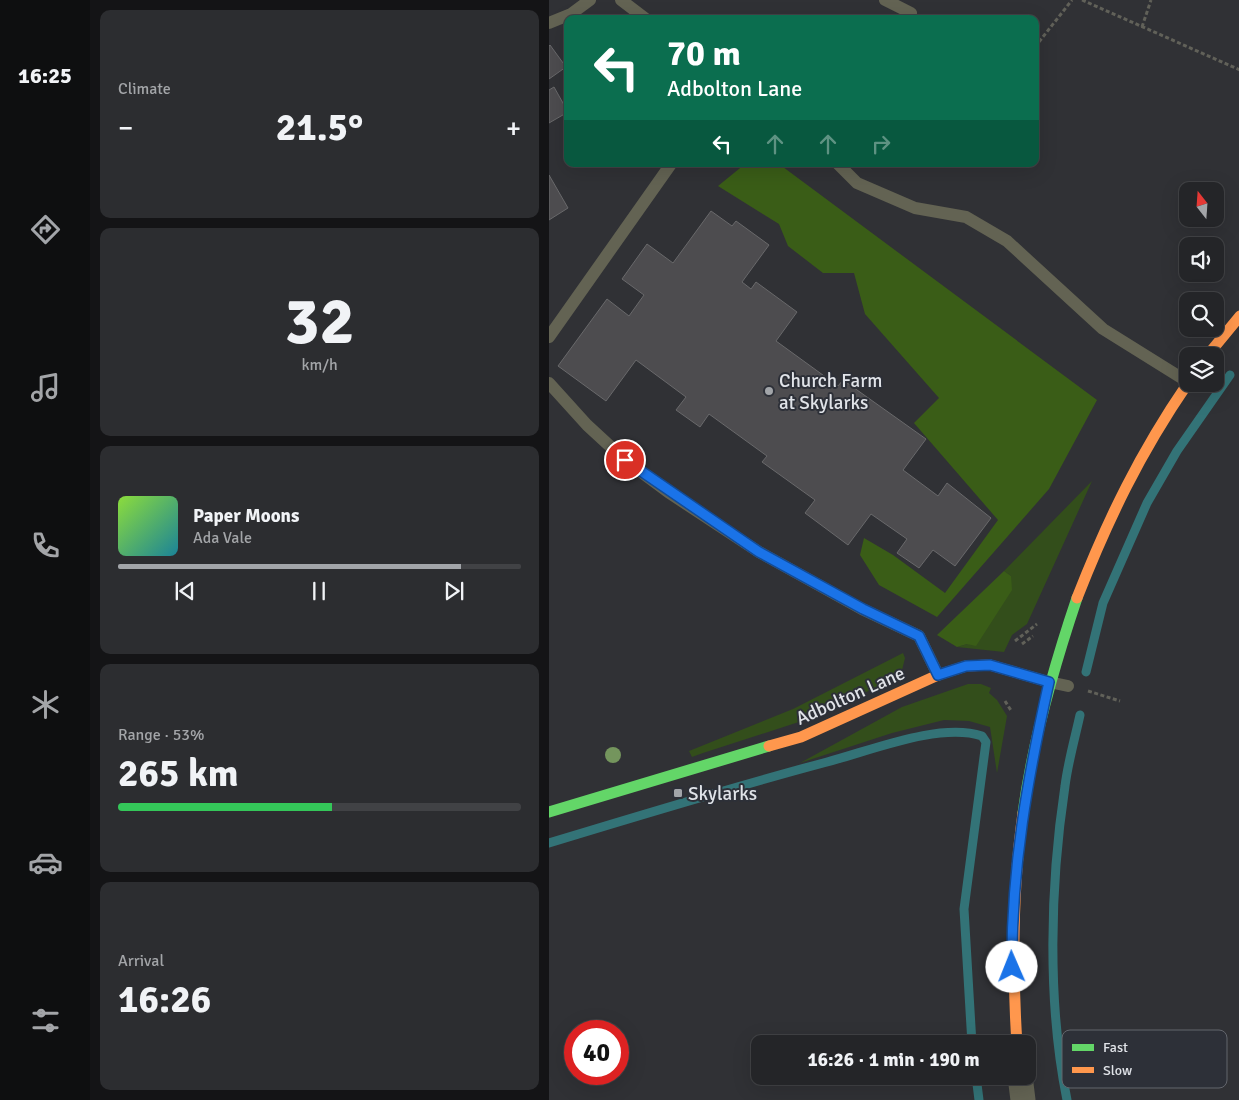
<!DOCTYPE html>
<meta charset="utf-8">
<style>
:root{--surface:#242528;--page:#2c2d30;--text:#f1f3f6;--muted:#a3a5a8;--line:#414245;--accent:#a2a5a9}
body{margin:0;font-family:Signika,sans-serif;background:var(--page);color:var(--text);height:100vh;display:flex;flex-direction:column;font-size:19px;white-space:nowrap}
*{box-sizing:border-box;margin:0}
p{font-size:16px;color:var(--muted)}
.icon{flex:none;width:28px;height:28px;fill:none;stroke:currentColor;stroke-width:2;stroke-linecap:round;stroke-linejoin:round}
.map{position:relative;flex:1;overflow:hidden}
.details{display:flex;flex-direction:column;gap:10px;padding:10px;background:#141416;width:459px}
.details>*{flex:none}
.top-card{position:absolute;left:15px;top:15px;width:475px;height:152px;border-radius:10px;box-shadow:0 5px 20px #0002,0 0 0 1px var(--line);background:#0b6e4f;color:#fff;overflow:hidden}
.needle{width:32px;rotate:343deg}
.fabs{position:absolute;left:630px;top:182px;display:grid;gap:10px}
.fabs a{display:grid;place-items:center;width:45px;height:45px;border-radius:10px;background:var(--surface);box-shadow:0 5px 20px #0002,0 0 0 1px var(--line);font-size:25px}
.speed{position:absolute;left:15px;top:1020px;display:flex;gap:10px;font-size:25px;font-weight:700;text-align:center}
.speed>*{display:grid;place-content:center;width:65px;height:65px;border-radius:50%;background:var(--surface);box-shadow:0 5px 20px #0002,0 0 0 1px var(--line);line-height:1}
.speed .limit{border:8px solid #d22;background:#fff;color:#111}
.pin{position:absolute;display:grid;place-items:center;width:42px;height:42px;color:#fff;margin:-21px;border:2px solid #fff;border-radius:50%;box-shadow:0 1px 5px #0007}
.me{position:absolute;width:55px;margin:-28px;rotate:359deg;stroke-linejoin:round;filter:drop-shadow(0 0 4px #0008)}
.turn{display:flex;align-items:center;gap:18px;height:105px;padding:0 20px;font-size:22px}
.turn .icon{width:65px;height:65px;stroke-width:2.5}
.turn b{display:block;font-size:35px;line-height:42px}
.lanes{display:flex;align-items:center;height:48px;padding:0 20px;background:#0003;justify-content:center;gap:25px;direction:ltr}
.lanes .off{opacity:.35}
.big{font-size:38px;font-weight:700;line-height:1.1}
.details .widget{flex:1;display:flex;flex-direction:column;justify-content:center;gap:8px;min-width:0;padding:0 18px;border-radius:10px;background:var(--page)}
.details .dial{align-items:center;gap:0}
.dial b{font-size:65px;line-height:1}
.song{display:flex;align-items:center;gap:15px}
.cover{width:60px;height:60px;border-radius:8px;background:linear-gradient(135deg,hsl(90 70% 55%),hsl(190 70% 35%))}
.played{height:5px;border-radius:2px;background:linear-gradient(90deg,var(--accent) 85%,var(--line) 85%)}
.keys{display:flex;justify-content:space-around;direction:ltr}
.heat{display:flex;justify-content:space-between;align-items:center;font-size:28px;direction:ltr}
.charge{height:8px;border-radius:4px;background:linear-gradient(90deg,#34c759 53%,var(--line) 0)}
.trip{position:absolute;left:202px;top:1035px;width:285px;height:50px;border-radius:10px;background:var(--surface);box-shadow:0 5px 20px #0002,0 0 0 1px var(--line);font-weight:700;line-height:50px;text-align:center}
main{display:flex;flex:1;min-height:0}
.tab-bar{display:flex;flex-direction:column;width:90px;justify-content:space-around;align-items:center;background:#0e0f10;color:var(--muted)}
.tab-bar .icon{width:35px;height:35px}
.tab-bar .current{color:var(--accent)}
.tab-bar b{font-size:22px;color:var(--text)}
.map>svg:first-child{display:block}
</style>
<main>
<nav class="tab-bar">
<b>16:25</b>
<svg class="icon current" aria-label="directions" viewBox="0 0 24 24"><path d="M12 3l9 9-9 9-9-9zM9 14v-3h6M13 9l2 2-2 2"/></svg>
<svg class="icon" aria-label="music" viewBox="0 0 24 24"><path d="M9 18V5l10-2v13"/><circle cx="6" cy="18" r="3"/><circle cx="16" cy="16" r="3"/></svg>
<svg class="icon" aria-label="phone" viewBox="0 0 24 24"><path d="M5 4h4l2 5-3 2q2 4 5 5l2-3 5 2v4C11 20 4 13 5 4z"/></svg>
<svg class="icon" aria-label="climate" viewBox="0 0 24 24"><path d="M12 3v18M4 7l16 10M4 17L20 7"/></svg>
<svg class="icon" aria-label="car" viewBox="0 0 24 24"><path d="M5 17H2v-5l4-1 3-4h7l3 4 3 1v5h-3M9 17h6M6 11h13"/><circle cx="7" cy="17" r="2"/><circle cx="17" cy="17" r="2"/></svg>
<svg class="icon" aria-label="filters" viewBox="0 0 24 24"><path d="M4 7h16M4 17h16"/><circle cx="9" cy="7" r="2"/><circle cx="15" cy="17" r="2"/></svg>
</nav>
<section class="details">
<div class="widget"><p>Climate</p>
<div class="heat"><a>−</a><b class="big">21.5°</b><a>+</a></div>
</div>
<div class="widget dial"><b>32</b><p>km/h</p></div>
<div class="widget">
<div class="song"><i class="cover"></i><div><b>Paper Moons</b><p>Ada Vale</p></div></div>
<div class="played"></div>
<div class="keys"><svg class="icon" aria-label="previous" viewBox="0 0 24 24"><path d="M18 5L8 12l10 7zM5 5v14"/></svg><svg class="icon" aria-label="pause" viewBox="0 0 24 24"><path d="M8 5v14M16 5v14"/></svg><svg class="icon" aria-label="next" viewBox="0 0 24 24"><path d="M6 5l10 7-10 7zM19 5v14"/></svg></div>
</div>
<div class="widget"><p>Range · 53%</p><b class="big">265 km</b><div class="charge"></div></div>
<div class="widget"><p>Arrival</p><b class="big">16:26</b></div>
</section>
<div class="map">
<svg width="691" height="1100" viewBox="0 0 691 1100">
<rect width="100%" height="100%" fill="#303135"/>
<g fill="#334e1b">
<polygon points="543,481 478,624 463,635 455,652 408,647 418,644 462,576 455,571"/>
<polygon points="354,653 356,658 352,674 302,700 259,719 154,753 143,757 140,751 244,709"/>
<polygon points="419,684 432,684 442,688 440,693 448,700 458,716 448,773 441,727 420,721 395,720 343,733 251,763 353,707"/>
</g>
<g fill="#3a5d17">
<polygon points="196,164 230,164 548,400 500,489 388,617 330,585 311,555 315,538 344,555 396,593 449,520 365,423 390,398 316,314 305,273 274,273 239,246 230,224 169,186"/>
<polygon points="455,571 462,576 463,590 427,646 418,644 408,647 388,635"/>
</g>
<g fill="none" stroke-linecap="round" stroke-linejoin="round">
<g stroke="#337377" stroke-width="9">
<polyline points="537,672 554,603 598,503 628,451 681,375"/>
<path d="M0 843C92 815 184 787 278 762 321 751 390 722 433 736L437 742 415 909 423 1044"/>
<polyline points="427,1076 430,1100"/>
<path d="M518 1100C498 1002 501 885 516 786 519 762 526 738 531 715"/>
</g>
</g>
<g fill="#4d4c4f" stroke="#69696b">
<polygon points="1,45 17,67 0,79 0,46"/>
<polygon points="5,87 19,112 0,123 0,90"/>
<polygon points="0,175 19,208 0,220"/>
<polygon points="162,211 183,226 187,221 220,245 193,282 202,289 207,282 248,312 227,341 289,386 294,380 377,439 354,470 389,496 398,483 442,518 406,566 384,550 370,568 348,553 358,539 322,514 299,545 256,513 266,500 213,462 218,456 160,414 151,427 127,410 137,397 87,360 57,401 9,366 58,299 80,316 95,295 73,279 98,244 124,263"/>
</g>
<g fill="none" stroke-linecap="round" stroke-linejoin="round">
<g stroke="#616159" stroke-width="3" stroke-dasharray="4 2.5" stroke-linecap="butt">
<polyline points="533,0 691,70"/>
<polyline points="593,27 602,0"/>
<polyline points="486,47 523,0"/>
<polyline points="466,641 488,624"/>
<polyline points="473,644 484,636"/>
<polyline points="539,691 571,701"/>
<polyline points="456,701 463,712"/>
</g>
<g stroke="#636353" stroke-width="12">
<polyline points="72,0 97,19"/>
<polyline points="336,0 362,13"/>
<polyline points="0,23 22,14 41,0"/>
<polyline points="289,164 308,183 366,208 417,217 458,241 554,329 639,382"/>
<polyline points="0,337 122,164"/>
<polyline points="0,383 38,425 76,460 119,492 210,552 313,609 370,636 389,675"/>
<polyline points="500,682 519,686"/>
</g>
<polyline stroke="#636353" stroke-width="25" points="471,1076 474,1100"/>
<g stroke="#63d668" stroke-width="11">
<polyline points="0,812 220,746"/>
<path d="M474 813C484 739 504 669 528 598"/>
</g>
<g stroke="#ff974d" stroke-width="11">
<polyline points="658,356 691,316"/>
<path d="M528 598C559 519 591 453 639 383"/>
<polyline points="220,746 252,737 389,675 417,666 441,665 500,682"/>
<path d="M468 1044C463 966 463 890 474 813"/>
</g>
</g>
<circle fill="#74955d" cx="64" cy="755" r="8"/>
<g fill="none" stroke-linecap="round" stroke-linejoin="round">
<defs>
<path id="route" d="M76 460 210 552 314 609 370 636 389 675 417 666 441 665 500 682C479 776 462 870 463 967"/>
</defs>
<use href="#route" stroke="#114b97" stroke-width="12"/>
<use href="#route" stroke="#1a73e8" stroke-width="9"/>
</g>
<g fill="#a2a5a9" stroke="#2d3038" stroke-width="2">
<circle cx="220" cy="391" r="5"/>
<rect x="124" y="788" width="10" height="10" rx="2.5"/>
</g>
<g text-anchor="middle" stroke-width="4" stroke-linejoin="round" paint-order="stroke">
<g font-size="19" fill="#e0e3e8" stroke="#2d3038" text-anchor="start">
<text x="230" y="387">Church Farm<tspan x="230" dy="22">at Skylarks</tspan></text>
<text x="139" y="800">Skylarks</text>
</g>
<g font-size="19" fill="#e0e3e8" stroke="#2d3038">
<text transform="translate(301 695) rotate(-24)" y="7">Adbolton Lane</text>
</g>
</g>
<rect x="513" y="1030" width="165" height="58" rx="8" fill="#2d3038" stroke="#63666d" stroke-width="1"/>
<rect x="523" y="1044" width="22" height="7" fill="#63d668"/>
<rect x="523" y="1067" width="22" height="6" fill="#ff974d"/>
<g font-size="14" fill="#e0e3e8">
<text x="554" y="1052">Fast</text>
<text x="554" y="1075">Slow</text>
</g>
</svg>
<div class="fabs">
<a><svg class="needle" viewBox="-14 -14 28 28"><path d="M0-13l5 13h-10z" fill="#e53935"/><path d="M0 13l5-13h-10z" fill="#a3a5a8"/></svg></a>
<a><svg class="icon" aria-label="sound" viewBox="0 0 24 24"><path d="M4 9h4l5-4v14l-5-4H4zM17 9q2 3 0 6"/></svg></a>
<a><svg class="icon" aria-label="search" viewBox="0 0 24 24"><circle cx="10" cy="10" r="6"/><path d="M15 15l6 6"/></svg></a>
<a><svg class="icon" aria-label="layers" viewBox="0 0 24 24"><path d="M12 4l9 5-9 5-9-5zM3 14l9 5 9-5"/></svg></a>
</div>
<div class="speed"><div class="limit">40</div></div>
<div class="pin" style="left:76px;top:460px;background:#d93025"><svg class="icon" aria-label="arrive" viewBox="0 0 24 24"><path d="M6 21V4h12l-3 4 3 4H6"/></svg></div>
<svg class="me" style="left:463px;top:967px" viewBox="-20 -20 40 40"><circle r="19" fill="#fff"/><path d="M0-13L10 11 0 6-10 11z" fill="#1a73e8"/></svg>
<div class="trip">16:26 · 1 min · 190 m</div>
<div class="top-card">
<div class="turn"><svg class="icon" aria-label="left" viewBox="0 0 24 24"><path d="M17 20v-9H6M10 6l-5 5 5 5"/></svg><div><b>70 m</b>Adbolton Lane</div></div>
<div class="lanes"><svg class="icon" aria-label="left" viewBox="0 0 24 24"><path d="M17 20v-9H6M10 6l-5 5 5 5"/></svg><svg class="icon off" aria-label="ahead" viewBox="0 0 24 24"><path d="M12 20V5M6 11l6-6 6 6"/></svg><svg class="icon off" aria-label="ahead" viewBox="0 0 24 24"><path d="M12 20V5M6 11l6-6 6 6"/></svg><svg class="icon off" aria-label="right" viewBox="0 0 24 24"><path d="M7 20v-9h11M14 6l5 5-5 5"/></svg></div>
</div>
</div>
</main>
